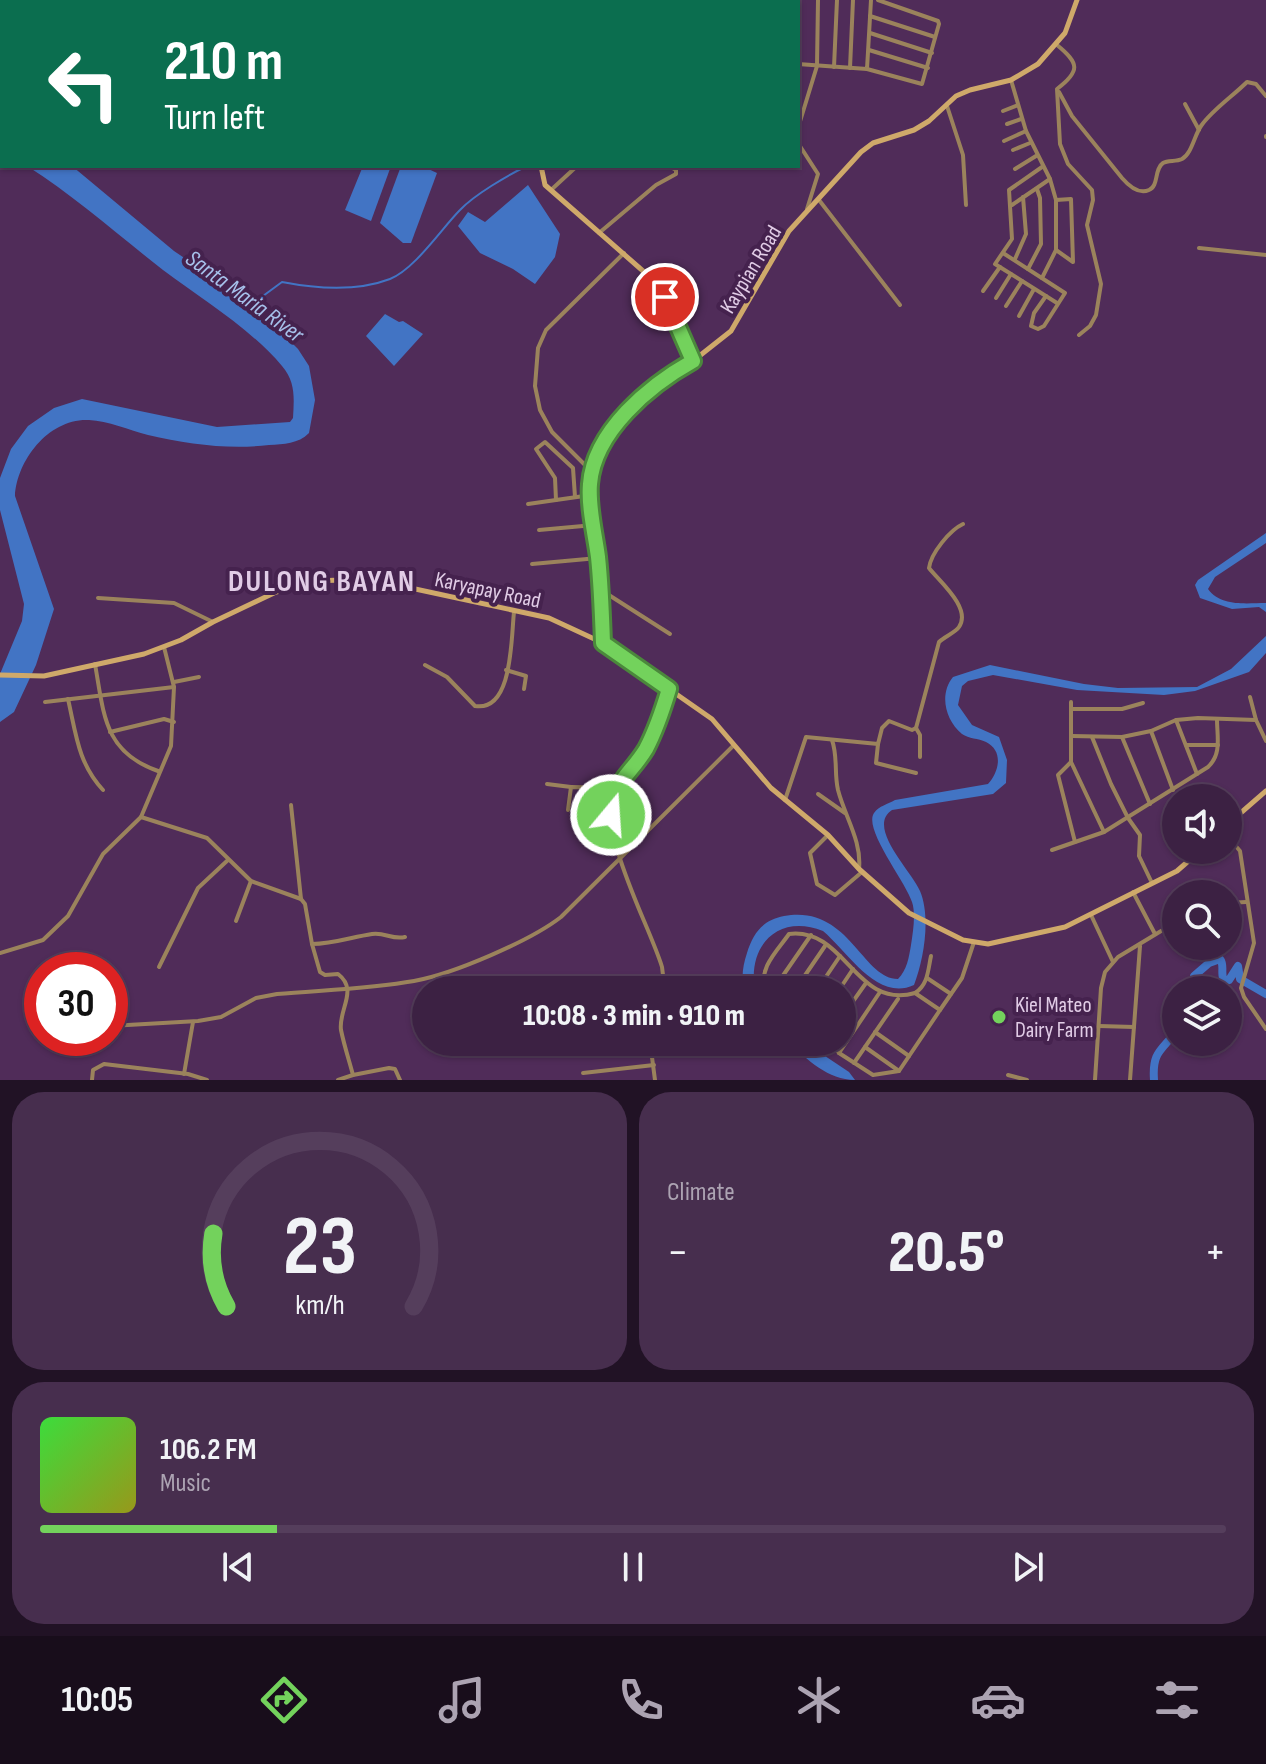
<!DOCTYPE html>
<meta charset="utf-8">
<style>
:root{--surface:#3c2143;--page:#472e4e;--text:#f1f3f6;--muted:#aca3b2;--line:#553e5c;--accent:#73d25c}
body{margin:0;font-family:"Sofia Sans Condensed",sans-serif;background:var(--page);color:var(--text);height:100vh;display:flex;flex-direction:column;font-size:30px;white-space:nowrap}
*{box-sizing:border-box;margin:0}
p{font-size:26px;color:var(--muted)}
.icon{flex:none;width:44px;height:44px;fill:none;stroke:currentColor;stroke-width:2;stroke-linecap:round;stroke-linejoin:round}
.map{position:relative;height:1080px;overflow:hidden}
.drawer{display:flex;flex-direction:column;gap:12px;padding:12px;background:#211225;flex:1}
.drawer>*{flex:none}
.guide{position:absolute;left:0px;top:0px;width:800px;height:168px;box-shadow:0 2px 6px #0004,0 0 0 2px var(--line);background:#0b6e4f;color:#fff;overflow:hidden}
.controls{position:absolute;left:1162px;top:784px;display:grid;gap:16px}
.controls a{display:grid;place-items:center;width:80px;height:80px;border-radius:50%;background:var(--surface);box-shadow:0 2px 6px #0004,0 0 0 2px var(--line);font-size:40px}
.speed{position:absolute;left:24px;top:952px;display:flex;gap:16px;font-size:40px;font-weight:700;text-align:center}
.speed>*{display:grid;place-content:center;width:104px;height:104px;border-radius:50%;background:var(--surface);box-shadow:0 2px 6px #0004,0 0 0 2px var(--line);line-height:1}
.speed .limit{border:12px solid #d22;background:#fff;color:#111}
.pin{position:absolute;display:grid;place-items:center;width:68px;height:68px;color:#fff;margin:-34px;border:4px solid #fff;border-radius:50%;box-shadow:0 2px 8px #0007}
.me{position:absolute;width:88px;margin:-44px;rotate:18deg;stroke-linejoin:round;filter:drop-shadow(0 0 6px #0008)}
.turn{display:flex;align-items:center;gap:28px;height:168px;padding:0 32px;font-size:36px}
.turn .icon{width:104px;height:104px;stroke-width:2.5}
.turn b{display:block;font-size:56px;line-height:68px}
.big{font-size:60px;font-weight:800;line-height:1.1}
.drawer .widget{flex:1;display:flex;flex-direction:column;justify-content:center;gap:12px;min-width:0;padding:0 28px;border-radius:32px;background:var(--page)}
.drawer .dial{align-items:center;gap:0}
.dial svg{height:208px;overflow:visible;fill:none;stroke:var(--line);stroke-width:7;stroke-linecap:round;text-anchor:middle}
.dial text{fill:var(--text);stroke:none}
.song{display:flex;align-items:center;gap:24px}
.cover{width:96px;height:96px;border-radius:12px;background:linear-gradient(135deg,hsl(120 70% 55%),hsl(60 70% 35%))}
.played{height:8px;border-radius:4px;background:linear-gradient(90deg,var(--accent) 20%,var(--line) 20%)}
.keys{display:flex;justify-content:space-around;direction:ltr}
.heat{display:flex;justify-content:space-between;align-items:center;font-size:44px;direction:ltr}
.drawer .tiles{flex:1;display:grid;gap:12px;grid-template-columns:1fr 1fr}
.widget:last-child{grid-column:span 2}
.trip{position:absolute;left:412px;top:976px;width:444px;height:80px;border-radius:40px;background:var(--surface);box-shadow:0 2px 6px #0004,0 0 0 2px var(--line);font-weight:800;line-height:80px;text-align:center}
.tab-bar{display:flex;height:128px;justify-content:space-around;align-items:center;background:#180d1b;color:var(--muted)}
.tab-bar .icon{width:56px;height:56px}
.tab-bar .current{color:var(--accent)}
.tab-bar b{font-size:36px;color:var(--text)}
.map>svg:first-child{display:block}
</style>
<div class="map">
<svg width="1266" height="1080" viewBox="0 0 1266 1080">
<rect width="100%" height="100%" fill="#502c59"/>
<g fill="#4274c4">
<path d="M27 166H72L174 251 254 305 298 349 309 366 315 400 309 433C298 444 284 444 269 445 228 450 188 444 148 435 129 430 108 421 89 420 49 418 17 460 15 496L54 609 36 665 14 712 0 722V674L22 621 24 604 0 510V478L11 449 28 426 54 408 82 399 217 427 290 422 293 418C294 399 296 382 282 366 251 329 202 299 163 270 118 235 76 197 27 166Z"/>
<polygon points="363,166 391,166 371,221 345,210"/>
<polygon points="401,166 422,166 437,173 411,243 403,243 380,223"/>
<polygon points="528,185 560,234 555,257 535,284 513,269 480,253 458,226 468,212 485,222"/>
<polygon points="385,314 399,322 403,321 423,334 394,366 366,336"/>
<path d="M1266 533V543L1215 577 1208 589C1221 607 1246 603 1266 603V612L1259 607 1232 609 1200 598 1195 585 1198 580Z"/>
<path d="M1266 636V653L1249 672 1195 691 1164 695 1077 690 993 675 968 681 962 686 958 705 972 725 999 737 1007 760 1006 783 993 794 892 810C866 827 911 870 920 891 931 917 924 959 914 985 877 1002 848 952 823 931 779 913 747 945 755 990H744C741 977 743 965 747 953 753 933 763 920 784 916 849 904 862 979 898 979 907 970 909 957 911 945 913 932 916 914 912 902 906 882 863 829 874 813 879 806 888 804 895 800L988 784C999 772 1004 751 986 742 978 738 969 739 962 734 945 720 939 694 953 677L990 665 1084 684 1118 688 1197 687 1231 669Z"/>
<path d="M788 1042H804L849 1072 855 1080C828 1080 808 1060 788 1042Z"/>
</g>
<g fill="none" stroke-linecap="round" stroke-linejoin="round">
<g stroke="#4274c4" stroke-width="2">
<polyline points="548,166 549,166"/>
<path d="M257 308 263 296 282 282C318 289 356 292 390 279 415 269 442 228 460 210 474 195 508 175 527 166"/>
</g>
<g stroke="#4274c4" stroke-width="8">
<path d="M1193 990 1194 976 1209 963 1220 959C1225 965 1220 974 1224 981L1229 980 1238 966 1240 979 1266 994"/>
<path d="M1154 1080C1152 1052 1161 1051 1176 1032"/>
</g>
<g stroke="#9b835c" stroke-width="4">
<polyline points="546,0 547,2"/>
<polyline points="589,0 590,2"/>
<polyline points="699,0 700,2"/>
<polyline points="231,2 234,0"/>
<polyline points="515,2 519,0"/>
<polyline points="660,2 662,0"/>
<polyline points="870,16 935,37"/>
<polyline points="798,22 799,1"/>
<polyline points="870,33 932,53"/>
<path d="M1057 45C1079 63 1081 71 1057 89L1060 144 1068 164 1092 190 1093 200 1087 225 1101 284 1096 315 1090 326 1079 335"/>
<polyline points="869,50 928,68"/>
<polyline points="798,64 867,69 871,0"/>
<polyline points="834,67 837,0"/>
<polyline points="850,68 853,0"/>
<polyline points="867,69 922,84 939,24 938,21 878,0"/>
<polyline points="1011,80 1026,131 1050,179 1056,200 1056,250 1042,278"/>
<path d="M1059 92 1072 116 1122 178C1128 185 1138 195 1149 190 1159 186 1154 169 1163 163 1168 160 1176 162 1182 159 1192 153 1194 136 1201 126 1212 110 1233 96 1247 82L1256 84 1266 96"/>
<polyline points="1185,104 1199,130"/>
<polyline points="947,106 963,155 966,205"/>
<polyline points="1003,111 1018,105"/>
<polyline points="1007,124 1021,119"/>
<polyline points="798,128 817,66 818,0"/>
<polyline points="1266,136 1266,137"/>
<polyline points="1004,141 1026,131"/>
<polyline points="798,143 818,174 807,209"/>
<polyline points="1013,150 1030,143"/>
<polyline points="1042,167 1009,190 1012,239 995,264 1057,303"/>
<polyline points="1015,169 1036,156"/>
<polyline points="551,190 577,166"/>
<polyline points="819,200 900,305"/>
<polyline points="1056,200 1071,199 1073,262 1056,250"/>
<polyline points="1012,205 1050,179"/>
<polyline points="599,233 656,185 676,174 676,170 669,166"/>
<polyline points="1199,248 1266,255"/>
<polyline points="1003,253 1065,293 1044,326 1038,329 1031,326 1034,313 1046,296"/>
<polyline points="1015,259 1026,234 1023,197"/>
<polyline points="1028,269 1041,244 1040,198 1037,189"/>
<polyline points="983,291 1000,267"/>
<polyline points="996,298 1011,274"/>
<polyline points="1006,306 1022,281"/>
<polyline points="1019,316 1034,289"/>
<polyline points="592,472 552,432 540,410 535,386 538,348 546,330 624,253"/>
<polyline points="556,500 555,478 536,449 545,442 573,468 575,497"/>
<polyline points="528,504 591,495"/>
<polyline points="539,530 594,525"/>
<polyline points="532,564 598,558"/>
<polyline points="601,590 670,634"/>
<polyline points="98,598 174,603 213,622"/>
<path d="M95 664C104 715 104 752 158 771"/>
<path d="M425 665 447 677 475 706C513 712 511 638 514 612"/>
<polyline points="506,670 526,676 524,689"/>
<polyline points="174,682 199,677"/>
<polyline points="1250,697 1256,720 1266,741"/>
<path d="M68 699C76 734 78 763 103 790"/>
<polyline points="45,702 174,687"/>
<polyline points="1071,702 1071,762 1104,832"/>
<polyline points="1071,709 1122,709 1143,703"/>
<polyline points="1176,720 1197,774"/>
<polyline points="916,728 920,735 920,757"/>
<polyline points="1151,731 1173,790"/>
<polyline points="110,732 164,719 174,722"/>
<polyline points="1072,736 1122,737 1151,731 1176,720 1198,718 1256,720"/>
<polyline points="1092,737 1111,784 1128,818 1140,835 1139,856 1152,883"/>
<polyline points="1122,737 1150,804"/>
<path d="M832 740C838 757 834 773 838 790 845 817 862 841 859 869"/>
<polyline points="878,744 876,763 916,773"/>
<polyline points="1186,745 1218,745"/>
<polyline points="1071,762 1058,775 1075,842"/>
<polyline points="547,784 571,787"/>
<polyline points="818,794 845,813"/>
<path d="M785 800 806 737 878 744 882 728 889 721 912 730 916 728 939 642C945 636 955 633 959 627 972 608 939 581 929 568 931 553 950 530 963 524"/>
<polyline points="291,805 301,899 305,904 312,944"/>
<polyline points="568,810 571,787 616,788"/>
<polyline points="141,817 207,838 251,881 301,899"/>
<polyline points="828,835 810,853 817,884 835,895 862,872"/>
<polyline points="1228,837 1240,851 1254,943 1241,988 1244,997 1266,1029"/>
<path d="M1052 850 1104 832 1208 767C1222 754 1217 737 1217 719"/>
<polyline points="1133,892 1155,934"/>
<polyline points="1228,903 1246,902"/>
<polyline points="1091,915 1113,962"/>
<polyline points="236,921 251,881"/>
<polyline points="0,953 43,940 68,916 103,854 141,817 171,746 174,687 164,647"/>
<polyline points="159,967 198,888 228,860"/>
<polyline points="927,978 951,994"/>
<path d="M660 990 663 975 662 967C649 924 597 833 615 791 622 776 635 766 644 752 656 734 663 710 669 689"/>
<path d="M766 990C757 969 778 950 789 934 846 927 855 1010 915 993L940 1010 962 978 974 942"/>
<polyline points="773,990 811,935"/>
<polyline points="795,990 825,946"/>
<polyline points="817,990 840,956"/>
<polyline points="839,990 853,969"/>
<path d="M915 993C928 985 928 970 931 956"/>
<polyline points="842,1017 866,983"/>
<path d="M110 1026 198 1021 221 1017 256 998 277 994C322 990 369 989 414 981 453 974 530 941 561 917L734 745"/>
<polyline points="1099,1026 1134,1027"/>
<polyline points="875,1032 909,1056"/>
<polyline points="650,1042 655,1080"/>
<polyline points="831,1042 839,1053 873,1075 899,1071 940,1010"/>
<polyline points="865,1047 899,1071"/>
<polyline points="839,1053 880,992"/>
<polyline points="854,1063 898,999"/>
<polyline points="583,1073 654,1065"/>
<polyline points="184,1074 193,1022"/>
<polyline points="353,1075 389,1068 395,1069 400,1080"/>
<polyline points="1008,1075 1027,1080"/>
<polyline points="92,1080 93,1070 104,1064 188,1074 207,1080"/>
<path d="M338 1080 353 1075C349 1060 344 1045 341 1030 338 1010 359 990 338 974L325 975 320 972 312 944C333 944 352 937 372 934 385 932 392 940 405 937"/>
<polyline points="1095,1080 1101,988 1105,972 1118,957 1176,922"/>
<polyline points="1130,1080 1140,946"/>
</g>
<g stroke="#cfa96a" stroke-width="5">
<polyline points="613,0 613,2"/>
<polyline points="541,166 545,185 651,278 665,297 683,343 693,361"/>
<polyline points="603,642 601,590 590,486 596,461 610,433 646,393 693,361 731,331 789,231 861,152 873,143 914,130 929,121 956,96 970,90 1011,80 1038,64 1065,33 1077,0"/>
<polyline points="0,675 44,676 144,654 181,640 213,622 274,593 310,581 343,580 406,587 549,618 603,643 712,719 771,788 828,835 859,869 909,913 963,940 988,944 1065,927 1177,871 1201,850"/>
<polyline points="1228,824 1266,791"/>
</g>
</g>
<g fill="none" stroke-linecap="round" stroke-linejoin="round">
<defs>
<path id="route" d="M611 815C612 782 631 774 646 749 656 730 663 709 669 689L603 643C602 614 601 585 598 557 595 534 588 507 590 484 594 431 650 385 693 361L665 297"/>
</defs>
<use href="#route" stroke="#4b883c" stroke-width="20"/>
<use href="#route" stroke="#73d25c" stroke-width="14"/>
</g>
<circle fill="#73d25c" stroke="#45224e" stroke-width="3" cx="999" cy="1017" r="8"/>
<g text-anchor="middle" stroke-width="8" stroke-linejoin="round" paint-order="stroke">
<g font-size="22" fill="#e1cce6" stroke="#45224e">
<text transform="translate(750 269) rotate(-59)" y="8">Kaypian Road</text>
<text transform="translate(488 589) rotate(12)" y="8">Karyapay Road</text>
</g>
<g font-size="22" fill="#e1cce6" stroke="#45224e" text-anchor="start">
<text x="1015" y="1012">Kiel Mateo<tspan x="1015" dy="25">Dairy Farm</tspan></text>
</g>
<g font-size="24" font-style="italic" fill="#a6c0ea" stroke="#45224e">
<text transform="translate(245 296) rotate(36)" y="8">Santa Maria River</text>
</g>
<g font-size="30" font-weight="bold" letter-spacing="2" fill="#e1cce6" stroke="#45224e">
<text x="322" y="591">DULONG BAYAN</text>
</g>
</g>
</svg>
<div class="controls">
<a><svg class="icon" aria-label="sound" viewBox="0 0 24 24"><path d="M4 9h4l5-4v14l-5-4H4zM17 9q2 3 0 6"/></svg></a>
<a><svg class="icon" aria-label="search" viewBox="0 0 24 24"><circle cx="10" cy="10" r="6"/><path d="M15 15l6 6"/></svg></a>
<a><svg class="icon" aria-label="layers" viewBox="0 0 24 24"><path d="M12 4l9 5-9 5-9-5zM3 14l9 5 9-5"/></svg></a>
</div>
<div class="speed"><div class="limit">30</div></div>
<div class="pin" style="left:665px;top:297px;background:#d93025"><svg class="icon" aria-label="arrive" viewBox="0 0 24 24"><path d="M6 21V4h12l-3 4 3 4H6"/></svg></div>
<svg class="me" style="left:611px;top:815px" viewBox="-20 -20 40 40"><circle r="17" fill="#73d25c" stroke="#fff" stroke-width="3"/><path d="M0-11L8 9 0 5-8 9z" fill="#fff"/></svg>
<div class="trip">10:08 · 3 min · 910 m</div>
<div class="guide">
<div class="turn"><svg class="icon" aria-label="left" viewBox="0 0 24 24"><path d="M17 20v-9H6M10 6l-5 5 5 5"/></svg><div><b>210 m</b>Turn left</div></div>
</div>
</div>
<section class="drawer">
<div class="tiles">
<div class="widget dial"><svg viewBox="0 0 100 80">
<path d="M14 69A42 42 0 1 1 86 69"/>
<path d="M14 69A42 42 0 0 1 9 41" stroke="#73d25c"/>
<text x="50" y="56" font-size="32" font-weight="700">23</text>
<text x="50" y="72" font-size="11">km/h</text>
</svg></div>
<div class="widget"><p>Climate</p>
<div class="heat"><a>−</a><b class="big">20.5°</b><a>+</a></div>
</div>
<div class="widget">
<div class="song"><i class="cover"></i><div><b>106.2 FM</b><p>Music</p></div></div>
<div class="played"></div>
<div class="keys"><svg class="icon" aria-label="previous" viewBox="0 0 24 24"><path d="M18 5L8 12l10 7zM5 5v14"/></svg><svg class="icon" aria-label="pause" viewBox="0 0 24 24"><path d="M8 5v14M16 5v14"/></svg><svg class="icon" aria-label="next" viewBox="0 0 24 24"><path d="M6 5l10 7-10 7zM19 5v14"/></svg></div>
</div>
</div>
</section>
<nav class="tab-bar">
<b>10:05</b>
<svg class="icon current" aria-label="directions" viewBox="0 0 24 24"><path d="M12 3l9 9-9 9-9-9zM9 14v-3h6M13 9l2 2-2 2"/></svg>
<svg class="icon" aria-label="music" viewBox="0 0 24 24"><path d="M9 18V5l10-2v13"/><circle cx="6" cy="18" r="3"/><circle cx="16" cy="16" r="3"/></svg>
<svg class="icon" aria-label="phone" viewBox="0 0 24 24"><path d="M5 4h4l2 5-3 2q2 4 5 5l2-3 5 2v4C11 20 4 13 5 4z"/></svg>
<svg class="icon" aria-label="climate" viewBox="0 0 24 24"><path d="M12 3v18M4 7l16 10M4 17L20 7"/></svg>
<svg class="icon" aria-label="car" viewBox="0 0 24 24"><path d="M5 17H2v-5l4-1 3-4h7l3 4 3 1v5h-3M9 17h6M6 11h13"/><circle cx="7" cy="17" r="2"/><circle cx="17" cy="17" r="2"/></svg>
<svg class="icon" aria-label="filters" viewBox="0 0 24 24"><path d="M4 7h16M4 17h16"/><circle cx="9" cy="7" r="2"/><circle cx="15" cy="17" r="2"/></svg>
</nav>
